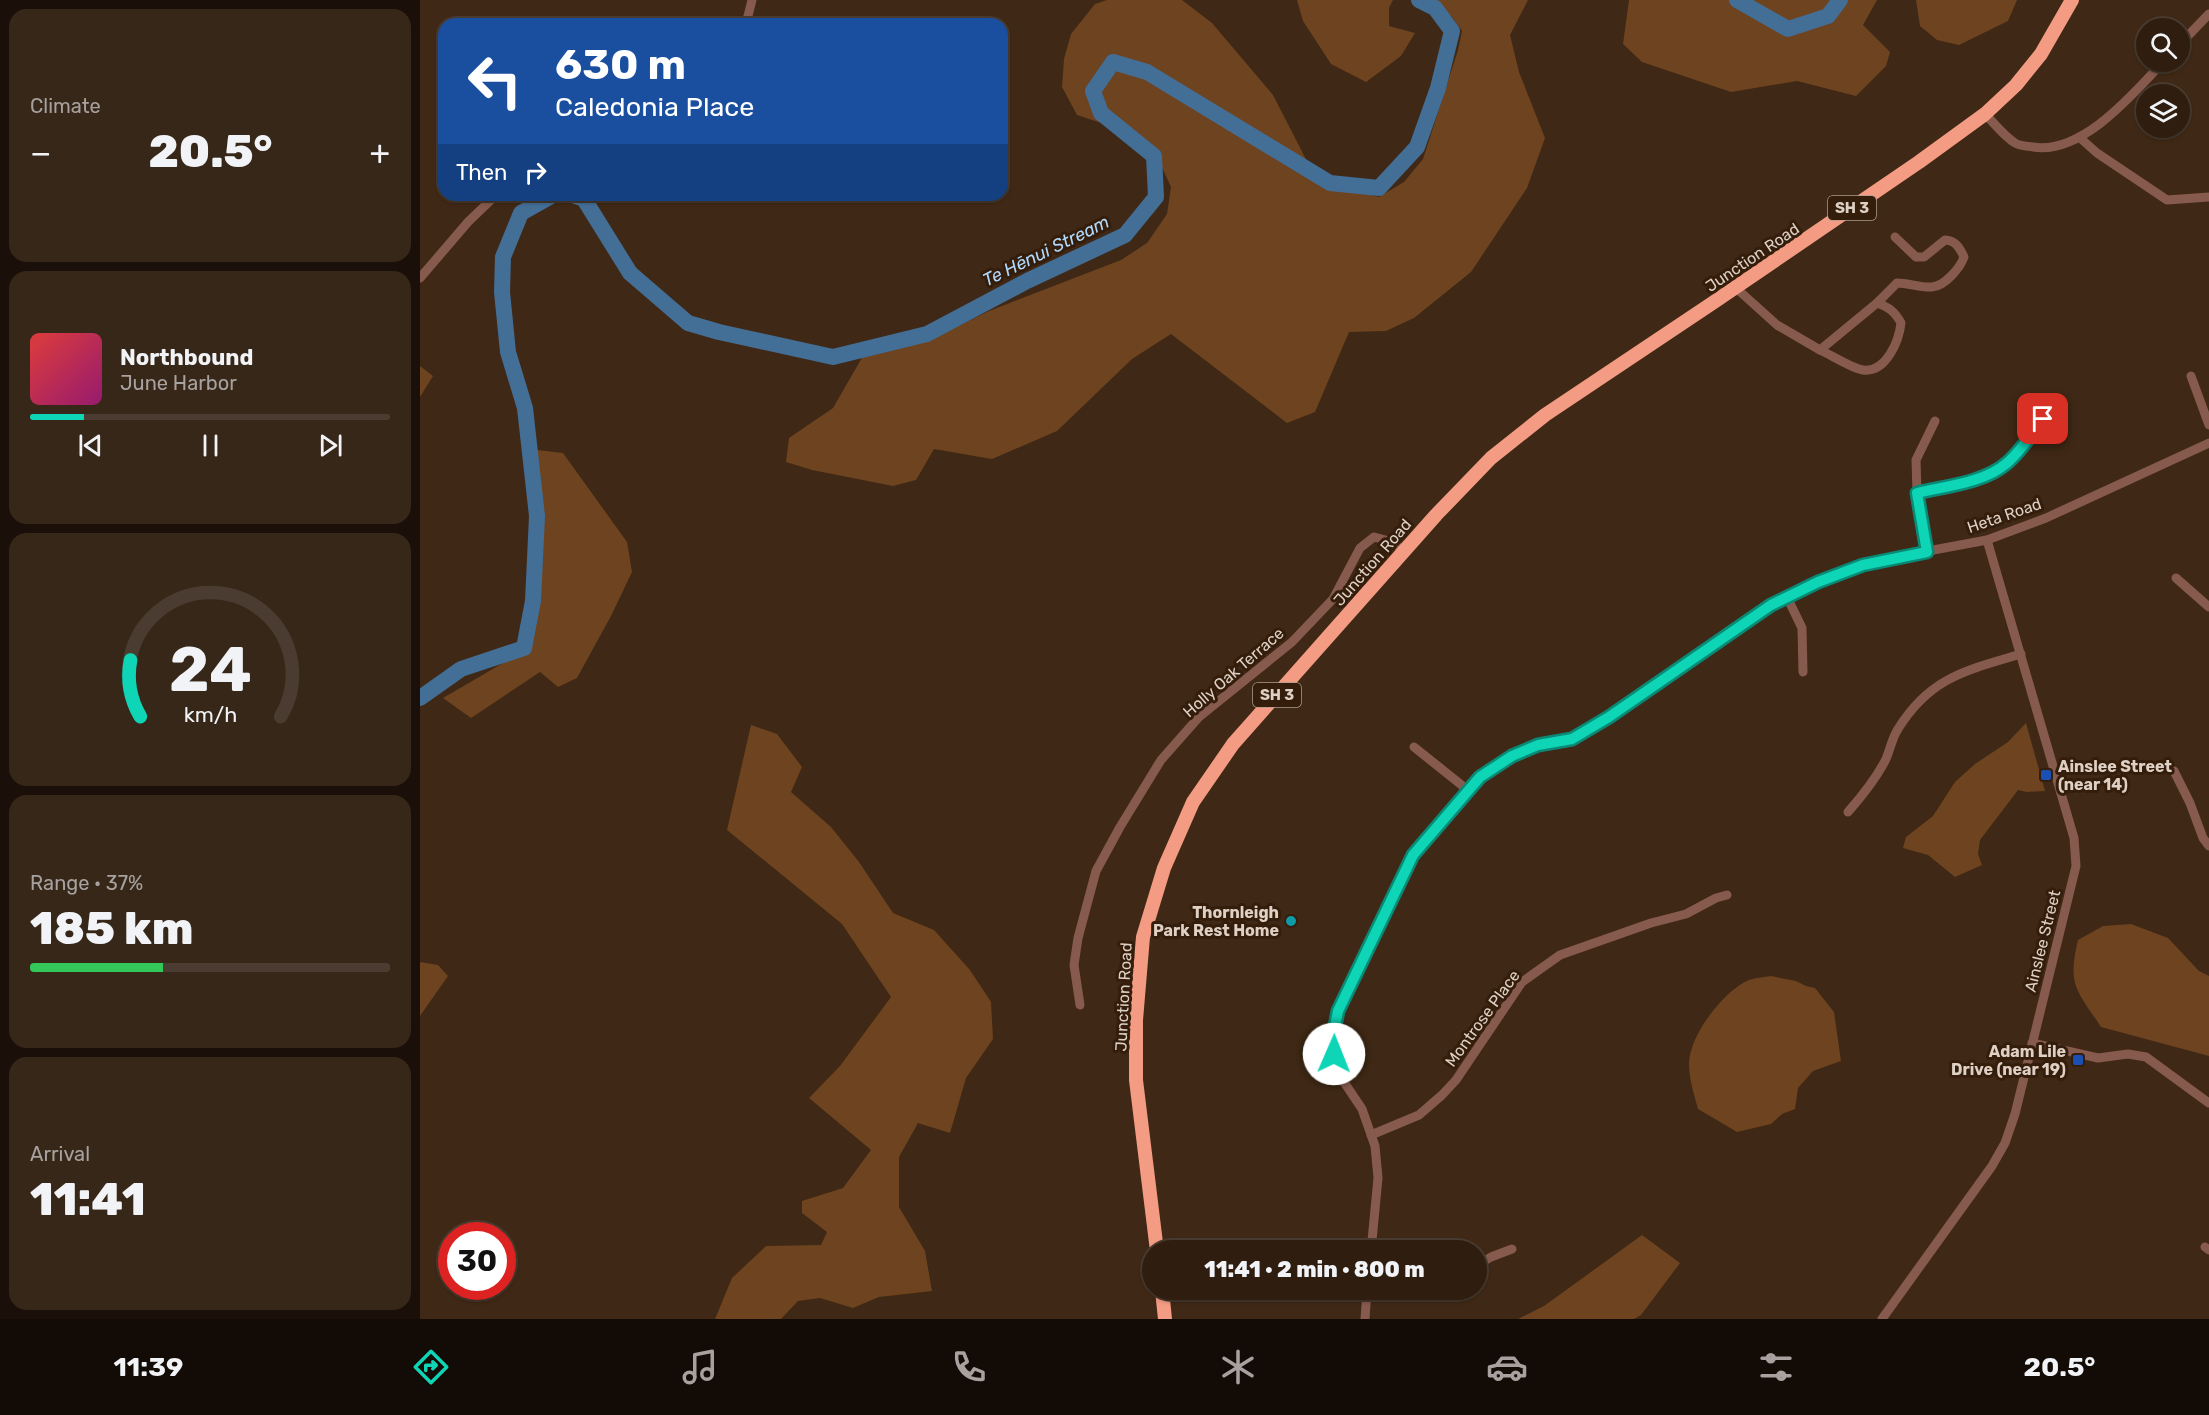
<!DOCTYPE html>
<meta charset="utf-8">
<style>
:root{--surface:#2f1e10;--page:#372719;--text:#f1f3f6;--muted:#a7a29f;--line:#4a3c30;--accent:#0dd5b5}
body{margin:0;font-family:Rubik,sans-serif;background:var(--page);color:var(--text);height:100vh;display:flex;flex-direction:column;font-size:22px;white-space:nowrap}
*{box-sizing:border-box;margin:0}
p{font-size:20px;color:var(--muted)}
.icon{flex:none;width:33px;height:33px;fill:none;stroke:currentColor;stroke-width:2;stroke-linecap:round;stroke-linejoin:round}
.map{position:relative;flex:1;overflow:hidden}
.side{display:flex;flex-direction:column;gap:9px;padding:9px;background:#1a1009;width:420px}
.side>*{flex:none}
.hud{position:absolute;left:18px;top:18px;width:570px;height:183px;border-radius:18px;box-shadow:0 2px 4px #0004,0 0 0 2px var(--line);background:#1a4fa0;color:#fff;overflow:hidden}
.controls{position:absolute;left:1716px;top:18px;display:grid;gap:12px}
.controls a{display:grid;place-items:center;width:54px;height:54px;border-radius:50%;background:var(--surface);box-shadow:0 2px 4px #0004,0 0 0 2px var(--line);font-size:30px}
.speed{position:absolute;left:18px;top:1222px;display:flex;gap:12px;font-size:30px;font-weight:700;text-align:center}
.speed>*{display:grid;place-content:center;width:78px;height:78px;border-radius:50%;background:var(--surface);box-shadow:0 2px 4px #0004,0 0 0 2px var(--line);line-height:1}
.speed .limit{border:9px solid #d22;background:#fff;color:#111}
.pin{position:absolute;display:grid;place-items:center;width:51px;height:51px;color:#fff;margin:-26px;border-radius:12px;box-shadow:0 3px 9px #0006}
.me{position:absolute;width:66px;margin:-33px;rotate:1deg;stroke-linejoin:round;filter:drop-shadow(0 0 4px #0008)}
.turn{display:flex;align-items:center;gap:21px;height:126px;padding:0 18px;font-size:27px}
.turn .icon{width:78px;height:78px;stroke-width:2.5}
.turn b{display:block;font-size:42px;line-height:51px}
.then{display:flex;align-items:center;height:57px;padding:0 18px;background:#0003;gap:12px;font-size:22px}
.big{font-size:45px;font-weight:800;line-height:1.1}
.side .tile{flex:1;display:flex;flex-direction:column;justify-content:center;gap:9px;min-width:0;padding:0 21px;border-radius:18px;background:var(--page)}
.side .dial{align-items:center;gap:0}
.dial svg{height:156px;overflow:visible;fill:none;stroke:var(--line);stroke-width:7;stroke-linecap:round;text-anchor:middle}
.dial text{fill:var(--text);stroke:none}
.song{display:flex;align-items:center;gap:18px}
.cover{width:72px;height:72px;border-radius:9px;background:linear-gradient(135deg,hsl(0 70% 55%),hsl(320 70% 35%))}
.played{height:6px;border-radius:3px;background:linear-gradient(90deg,var(--accent) 15%,var(--line) 15%)}
.keys{display:flex;justify-content:space-around;direction:ltr}
.heat{display:flex;justify-content:space-between;align-items:center;font-size:33px;direction:ltr}
.charge{height:9px;border-radius:4px;background:linear-gradient(90deg,#34c759 37%,var(--line) 0)}
.trip{position:absolute;left:722px;top:1240px;width:345px;height:60px;border-radius:30px;background:var(--surface);box-shadow:0 2px 4px #0004,0 0 0 2px var(--line);font-weight:800;line-height:60px;text-align:center}
.tabs{display:flex;height:96px;justify-content:space-around;align-items:center;background:#130c06;color:var(--muted)}
.tabs .icon{width:42px;height:42px}
.tabs .active{color:var(--accent)}
.tabs b{font-size:27px;color:var(--text)}
main{display:flex;flex:1;min-height:0}
.map>svg:first-child{display:block}
</style>
<main>
<section class="side">
<div class="tile"><p>Climate</p>
<div class="heat"><a>−</a><b class="big">20.5°</b><a>+</a></div>
</div>
<div class="tile">
<div class="song"><i class="cover"></i><div><b>Northbound</b><p>June Harbor</p></div></div>
<div class="played"></div>
<div class="keys"><svg class="icon" aria-label="previous" viewBox="0 0 24 24"><path d="M18 5L8 12l10 7zM5 5v14"/></svg><svg class="icon" aria-label="pause" viewBox="0 0 24 24"><path d="M8 5v14M16 5v14"/></svg><svg class="icon" aria-label="next" viewBox="0 0 24 24"><path d="M6 5l10 7-10 7zM19 5v14"/></svg></div>
</div>
<div class="tile dial"><svg viewBox="0 0 100 80">
<path d="M14 69A42 42 0 1 1 86 69"/>
<path d="M14 69A42 42 0 0 1 9 40" stroke="#0dd5b5"/>
<text x="50" y="56" font-size="32" font-weight="700">24</text>
<text x="50" y="72" font-size="11">km/h</text>
</svg></div>
<div class="tile"><p>Range · 37%</p><b class="big">185 km</b><div class="charge"></div></div>
<div class="tile"><p>Arrival</p><b class="big">11:41</b></div>
</section>
<div class="map">
<svg width="1789" height="1319" viewBox="0 0 1789 1319">
<rect width="100%" height="100%" fill="#3f2815"/>
<g fill="#6e431f">
<polygon points="687,0 762,0 792,23 853,95 892,171 927,189 959,197 984,182 1003,159 1038,50 1042,31 1032,17 1009,0 1108,0 1090,35 1099,72 1125,138 1107,188 1051,272 994,318 966,331 929,332 895,412 867,423 751,334 712,359 637,431 572,459 514,449 496,480 473,486 392,470 366,462 369,438 413,408 443,356 514,338 569,311 701,260 727,243 747,214 751,187 738,159 706,131 657,115 642,87 644,59 651,34 675,4"/>
<polygon points="877,0 973,0 969,8 969,26 995,33 981,56 946,82 911,64 883,21"/>
<polygon points="1209,0 1457,0 1443,25 1470,52 1466,66 1436,96 1377,81 1311,92 1222,62 1203,44"/>
<polygon points="1496,0 1597,0 1588,21 1539,45 1517,40 1500,26"/>
<polygon points="0,366 13,376 0,397"/>
<polygon points="117,450 143,453 207,542 212,572 191,616 157,678 138,687 120,672 51,718 23,698 83,663 109,627 118,610"/>
<polygon points="1606,723 1625,791 1607,792 1598,790 1560,840 1558,854 1562,865 1535,877 1508,855 1483,848 1486,837 1513,816 1535,782 1555,764 1588,742"/>
<polygon points="331,725 357,734 382,767 371,792 411,827 439,862 473,913 514,930 550,970 571,1002 573,1039 546,1078 530,1133 498,1123 479,1157 479,1207 505,1251 512,1291 459,1297 433,1308 400,1298 378,1301 361,1319 295,1319 312,1278 346,1246 401,1245 407,1232 382,1213 382,1201 423,1188 451,1150 389,1098 420,1066 471,997 422,924 307,830"/>
<path d="M1711 924 1748 938 1779 971 1789 976V1056L1681 1027C1657 990 1647 986 1658 940L1683 926Z"/>
<polygon points="0,962 18,965 28,976 0,1016"/>
<path d="M1351 976 1376 981 1386 986 1395 988 1414 1012 1421 1061 1393 1071 1378 1088 1375 1109 1362 1114 1351 1124 1317 1132 1278 1109C1274 1094 1269 1079 1269 1064 1269 1036 1303 991 1329 980 1335 978 1344 977 1351 976Z"/>
<polygon points="1222,1235 1260,1263 1221,1315 1214,1319 1098,1319 1124,1306"/>
</g>
<g fill="none" stroke-linecap="round" stroke-linejoin="round">
<g stroke="#436e96" stroke-width="16">
<polyline points="1317,0 1368,29 1408,16 1420,0"/>
<polyline points="152,195 164,199 210,273 268,323 299,332 413,357 507,334 607,281 705,235 736,197 734,156 681,113 673,91 693,62 727,72 910,183 959,188 997,147 1018,88 1032,31 1015,8 999,0"/>
<polyline points="0,698 41,669 104,648 113,601 117,516 105,408 88,352 82,292 83,257 101,213 133,195"/>
</g>
<g stroke="#875a4e" stroke-width="9">
<polyline points="326,24 332,0"/>
<polyline points="1760,44 1789,14"/>
<path d="M1565 114C1574 123 1584 136 1595 143 1599 146 1607 146 1613 147 1662 155 1713 94 1743 62"/>
<polyline points="1659,137 1677,153 1747,200 1789,197"/>
<polyline points="0,278 48,222 76,195"/>
<path d="M1316 288 1357 325 1400 350 1457 303 1477 283C1489 283 1501 288 1512 287 1525 286 1540 268 1544 257 1540 248 1535 240 1525 240L1504 257H1496L1475 237"/>
<path d="M1400 350C1411 355 1433 369 1443 370 1466 373 1479 341 1481 323 1475 312 1469 307 1457 303"/>
<polyline points="1771,376 1789,425"/>
<path d="M1497 493C1526 486 1563 483 1587 463 1601 451 1612 434 1623 419"/>
<polyline points="1507,552 1497,493 1496,460 1515,421"/>
<polyline points="1756,578 1789,607"/>
<polyline points="1367,597 1382,628 1383,672"/>
<polyline points="994,747 1049,791"/>
<polyline points="1754,771 1770,803 1783,838 1789,846"/>
<path d="M1428 812C1442 796 1456 779 1466 759 1470 750 1472 738 1478 729 1510 677 1547 670 1601 654"/>
<polyline points="660,1005 654,965 658,938 676,871 700,827 741,760 779,717 872,642 913,599 940,548 954,537 973,542 984,552"/>
<polyline points="1612,1043 1678,1058 1708,1054 1726,1057 1789,1103"/>
<polyline points="951,1135 999,1115 1022,1095 1036,1080 1102,982 1140,955 1231,923 1266,914 1296,898 1307,895"/>
<polyline points="1785,1247 1789,1250"/>
<polyline points="951,1251 958,1178 955,1146 942,1109 918,1073 913,1036 918,1011 993,855 1061,777 1092,756 1118,745 1152,739 1189,717 1351,605 1398,582 1419,573 1465,559 1567,540 1626,518 1789,443"/>
<polyline points="1056,1266 1071,1257 1092,1249"/>
<polyline points="946,1294 1002,1294 1012,1290"/>
<polyline points="945,1319 947,1290"/>
<polyline points="1462,1319 1572,1166 1585,1143 1595,1114 1656,866 1654,838 1567,540"/>
</g>
<g stroke="#f49c83" stroke-width="14">
<polyline points="737,1251 716,1080 716,1020 723,937 744,868 773,802 813,744 1016,515 1071,458 1125,415 1297,300 1499,162 1565,114 1596,85 1621,54 1652,0"/>
<polyline points="742,1290 745,1319"/>
</g>
</g>
<g fill="none" stroke-linecap="round" stroke-linejoin="round">
<defs>
<path id="route" d="M914 1054 913 1036 918 1011 993 855 1060 777 1092 756 1118 745 1152 739 1189 717 1351 605 1398 582 1443 565 1507 552 1497 493C1526 486 1564 483 1587 463 1601 451 1612 434 1623 419"/>
</defs>
<use href="#route" stroke="#088a76" stroke-width="15"/>
<use href="#route" stroke="#0dd5b5" stroke-width="10"/>
</g>
<g fill="#1a4fb4" stroke="#341e0b" stroke-width="2">
<rect x="1620" y="769" width="12" height="12" rx="3"/>
<rect x="1652" y="1054" width="12" height="12" rx="3"/>
</g>
<circle fill="#0f9aa8" stroke="#341e0b" stroke-width="2" cx="871" cy="921" r="6"/>
<g text-anchor="middle" stroke-width="6" stroke-linejoin="round" paint-order="stroke">
<g fill="#341e0b" stroke="#ac9b8d" stroke-width="1.5">
<rect x="1408" y="196" width="48" height="24" rx="4.5"/>
<rect x="833" y="683" width="48" height="24" rx="4.5"/>
</g>
<g font-size="15" font-weight="bold" fill="#dfd0c5">
<text x="1432" y="213">SH 3</text>
<text x="857" y="700">SH 3</text>
</g>
<g font-size="16" fill="#dfd0c5" stroke="#341e0b">
<text transform="translate(1332 257) rotate(-34)" y="6">Junction Road</text>
<text transform="translate(1584 515) rotate(-19)" y="6">Heta Road</text>
<text transform="translate(952 562) rotate(-49)" y="6">Junction Road</text>
<text transform="translate(813 672) rotate(-41)" y="6">Holly Oak Terrace</text>
<text transform="translate(1622 941) rotate(-76)" y="6">Ainslee Street</text>
<text transform="translate(703 997) rotate(-87)" y="6">Junction Road</text>
<text transform="translate(1062 1018) rotate(-54)" y="6">Montrose Place</text>
</g>
<g font-size="16" font-weight="bold" fill="#dfd0c5" stroke="#341e0b" text-anchor="end">
<text x="1638" y="772" text-anchor="start">Ainslee Street<tspan x="1638" dy="18">(near 14)</tspan></text>
<text x="859" y="918">Thornleigh<tspan x="859" dy="18">Park Rest Home</tspan></text>
<text x="1646" y="1057">Adam Lile<tspan x="1646" dy="18">Drive (near 19)</tspan></text>
</g>
<g font-size="18" font-style="italic" fill="#b0d7fc" stroke="#341e0b">
<text transform="translate(626 251) rotate(-26)" y="6">Te Hēnui Stream</text>
</g>
</g>
</svg>
<div class="controls">
<a><svg class="icon" aria-label="search" viewBox="0 0 24 24"><circle cx="10" cy="10" r="6"/><path d="M15 15l6 6"/></svg></a>
<a><svg class="icon" aria-label="layers" viewBox="0 0 24 24"><path d="M12 4l9 5-9 5-9-5zM3 14l9 5 9-5"/></svg></a>
</div>
<div class="speed"><div class="limit">30</div></div>
<div class="pin" style="left:1623px;top:419px;background:#d93025"><svg class="icon" aria-label="arrive" viewBox="0 0 24 24"><path d="M6 21V4h12l-3 4 3 4H6"/></svg></div>
<svg class="me" style="left:914px;top:1054px" viewBox="-20 -20 40 40"><circle r="19" fill="#fff"/><path d="M0-13L10 11 0 6-10 11z" fill="#0dd5b5"/></svg>
<div class="trip">11:41 · 2 min · 800 m</div>
<div class="hud">
<div class="turn"><svg class="icon" aria-label="left" viewBox="0 0 24 24"><path d="M17 20v-9H6M10 6l-5 5 5 5"/></svg><div><b>630 m</b>Caledonia Place</div></div>
<div class="then">Then<svg class="icon" aria-label="right" viewBox="0 0 24 24"><path d="M7 20v-9h11M14 6l5 5-5 5"/></svg></div>
</div>
</div>
</main>
<nav class="tabs">
<b>11:39</b>
<svg class="icon active" aria-label="directions" viewBox="0 0 24 24"><path d="M12 3l9 9-9 9-9-9zM9 14v-3h6M13 9l2 2-2 2"/></svg>
<svg class="icon" aria-label="music" viewBox="0 0 24 24"><path d="M9 18V5l10-2v13"/><circle cx="6" cy="18" r="3"/><circle cx="16" cy="16" r="3"/></svg>
<svg class="icon" aria-label="phone" viewBox="0 0 24 24"><path d="M5 4h4l2 5-3 2q2 4 5 5l2-3 5 2v4C11 20 4 13 5 4z"/></svg>
<svg class="icon" aria-label="climate" viewBox="0 0 24 24"><path d="M12 3v18M4 7l16 10M4 17L20 7"/></svg>
<svg class="icon" aria-label="car" viewBox="0 0 24 24"><path d="M5 17H2v-5l4-1 3-4h7l3 4 3 1v5h-3M9 17h6M6 11h13"/><circle cx="7" cy="17" r="2"/><circle cx="17" cy="17" r="2"/></svg>
<svg class="icon" aria-label="filters" viewBox="0 0 24 24"><path d="M4 7h16M4 17h16"/><circle cx="9" cy="7" r="2"/><circle cx="15" cy="17" r="2"/></svg>
<b>20.5°</b>
</nav>
